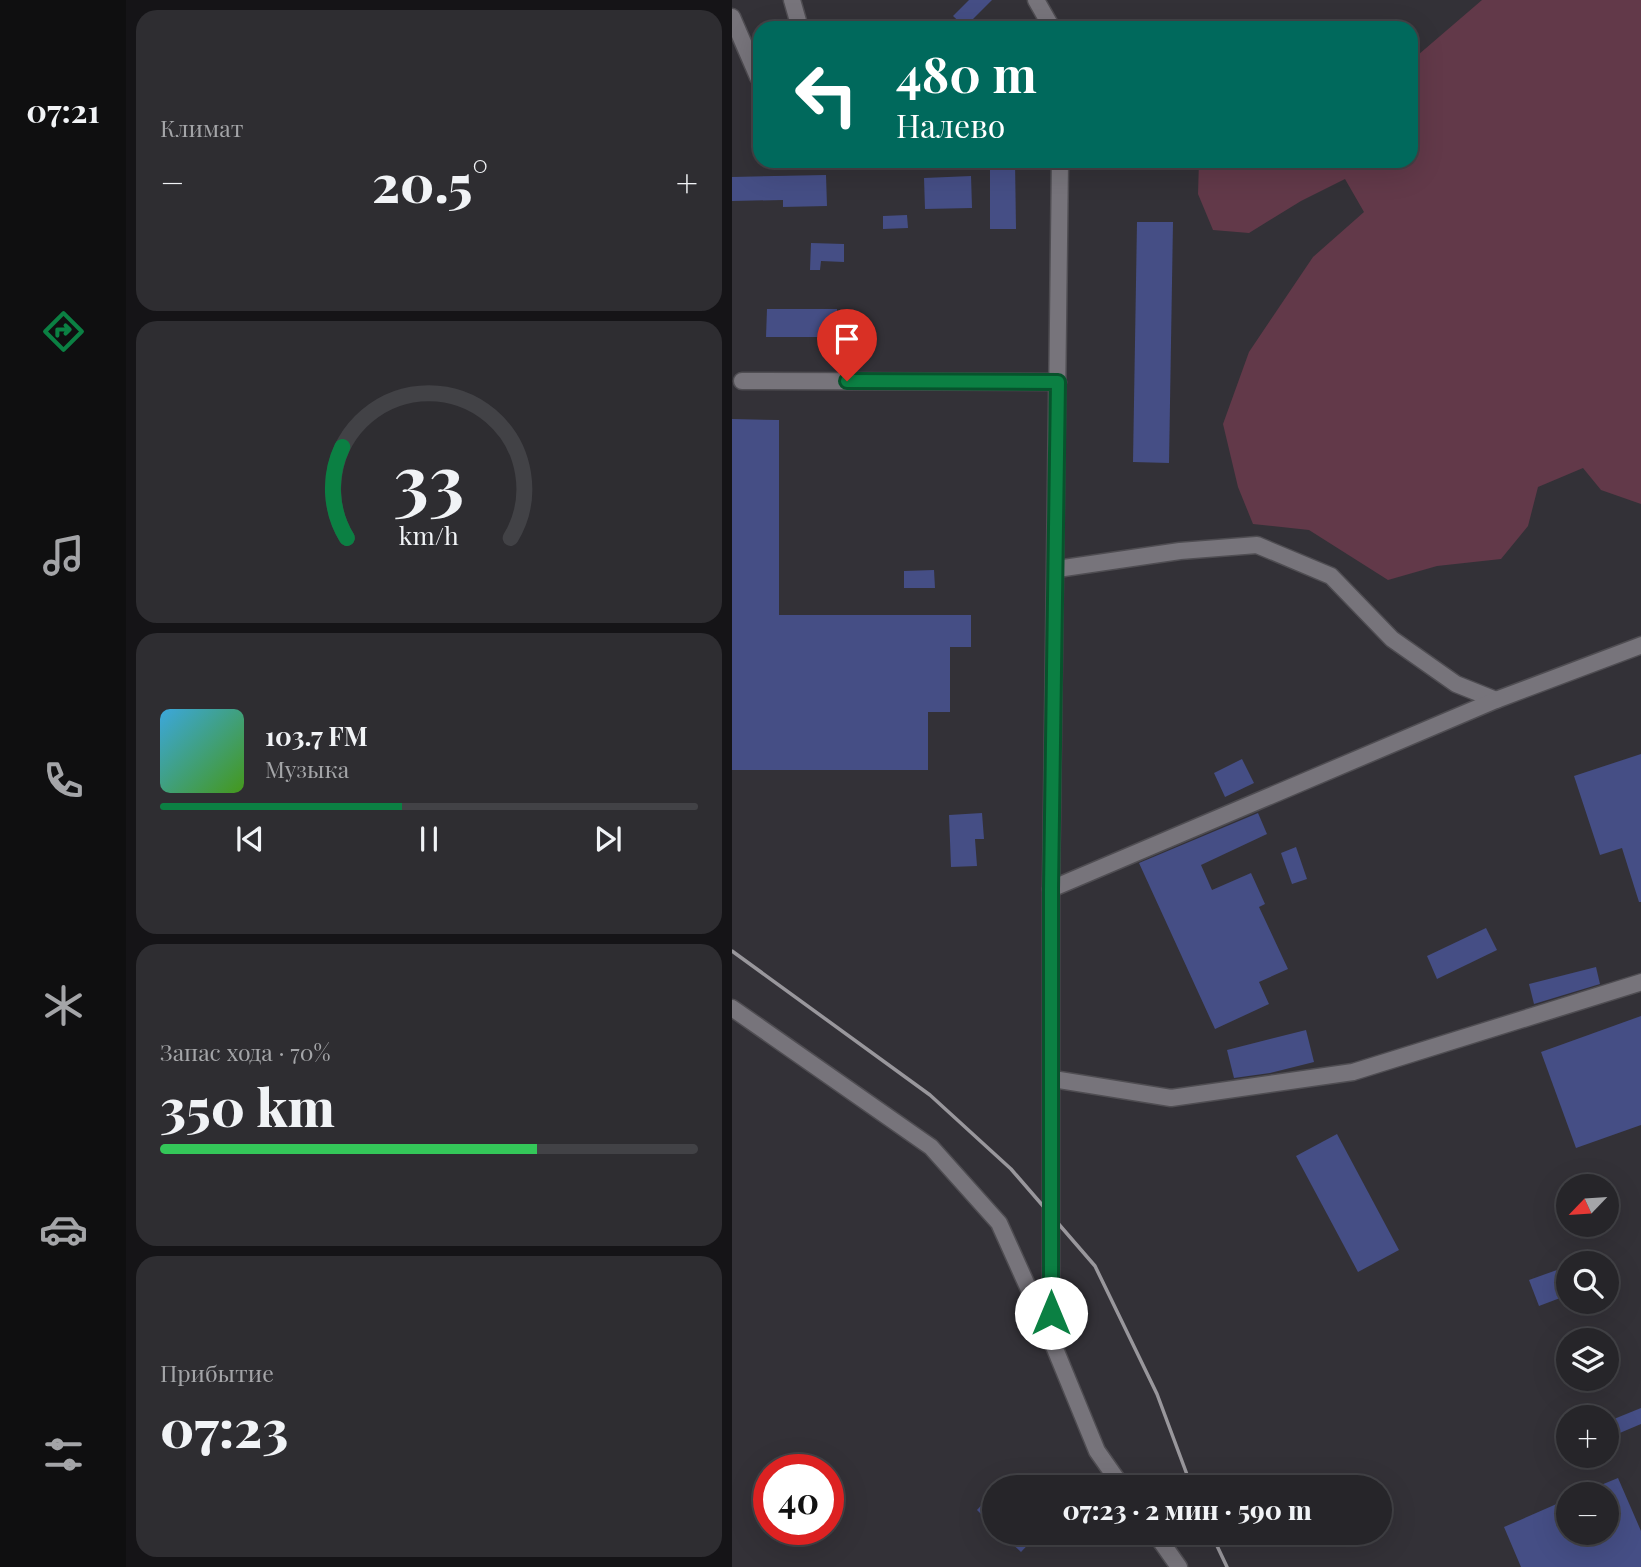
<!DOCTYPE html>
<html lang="ru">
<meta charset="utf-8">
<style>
:root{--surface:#262529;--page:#2e2d31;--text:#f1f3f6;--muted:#a4a5a8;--line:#424246;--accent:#0b8043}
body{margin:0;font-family:"Playfair Display",serif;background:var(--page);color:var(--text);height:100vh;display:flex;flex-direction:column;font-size:26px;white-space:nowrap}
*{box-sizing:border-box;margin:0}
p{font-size:23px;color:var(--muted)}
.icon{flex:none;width:38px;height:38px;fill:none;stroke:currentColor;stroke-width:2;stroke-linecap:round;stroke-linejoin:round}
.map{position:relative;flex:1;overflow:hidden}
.sheet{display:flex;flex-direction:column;gap:10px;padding:10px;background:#151417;width:606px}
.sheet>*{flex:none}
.top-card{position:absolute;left:21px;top:21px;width:665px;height:147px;border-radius:21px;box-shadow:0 7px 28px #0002,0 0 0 2px var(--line);background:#00695c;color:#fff;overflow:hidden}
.needle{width:46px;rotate:245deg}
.buttons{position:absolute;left:824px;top:1174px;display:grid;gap:14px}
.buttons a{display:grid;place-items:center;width:63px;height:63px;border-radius:50%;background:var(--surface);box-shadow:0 7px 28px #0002,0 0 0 2px var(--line);font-size:35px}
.speed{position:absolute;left:21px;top:1454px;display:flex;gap:14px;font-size:35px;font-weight:700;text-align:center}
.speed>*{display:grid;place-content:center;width:91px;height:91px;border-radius:50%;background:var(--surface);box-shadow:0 7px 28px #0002,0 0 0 2px var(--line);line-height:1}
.speed .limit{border:10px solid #d22;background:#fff;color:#111}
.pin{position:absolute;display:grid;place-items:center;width:60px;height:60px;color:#fff;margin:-72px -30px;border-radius:50% 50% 50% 0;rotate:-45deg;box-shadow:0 0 7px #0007}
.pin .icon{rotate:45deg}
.me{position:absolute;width:77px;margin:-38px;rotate:0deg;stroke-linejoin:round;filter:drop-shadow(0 0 5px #0008)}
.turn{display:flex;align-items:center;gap:24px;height:147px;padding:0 28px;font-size:32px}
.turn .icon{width:91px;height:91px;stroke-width:2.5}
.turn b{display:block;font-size:49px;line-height:60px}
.big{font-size:52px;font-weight:800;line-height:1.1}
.sheet .card{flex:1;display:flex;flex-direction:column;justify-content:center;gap:10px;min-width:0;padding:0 24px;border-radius:21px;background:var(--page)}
.sheet .dial{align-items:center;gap:0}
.dial svg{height:182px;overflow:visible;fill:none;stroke:var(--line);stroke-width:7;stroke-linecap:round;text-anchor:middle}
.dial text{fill:var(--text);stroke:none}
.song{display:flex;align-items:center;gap:21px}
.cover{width:84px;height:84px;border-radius:10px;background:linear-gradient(135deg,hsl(200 70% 55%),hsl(100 70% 35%))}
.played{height:7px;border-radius:4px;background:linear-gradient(90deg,var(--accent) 45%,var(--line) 45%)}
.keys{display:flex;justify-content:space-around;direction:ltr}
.heat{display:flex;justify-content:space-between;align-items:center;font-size:38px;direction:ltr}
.charge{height:10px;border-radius:5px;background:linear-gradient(90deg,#34c759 70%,var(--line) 0)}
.trip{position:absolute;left:250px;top:1475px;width:410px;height:70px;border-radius:35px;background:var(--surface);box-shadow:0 7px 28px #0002,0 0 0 2px var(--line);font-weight:800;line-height:70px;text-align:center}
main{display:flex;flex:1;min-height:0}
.tab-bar{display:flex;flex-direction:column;width:126px;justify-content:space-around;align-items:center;background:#0f0f10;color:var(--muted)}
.tab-bar .icon{width:49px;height:49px}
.tab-bar .on{color:var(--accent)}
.tab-bar b{font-size:32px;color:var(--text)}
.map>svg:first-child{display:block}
</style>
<main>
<nav class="tab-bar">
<b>07:21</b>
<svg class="icon on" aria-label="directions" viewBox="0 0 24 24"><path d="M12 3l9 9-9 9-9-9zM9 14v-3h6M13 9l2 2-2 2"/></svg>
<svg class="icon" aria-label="music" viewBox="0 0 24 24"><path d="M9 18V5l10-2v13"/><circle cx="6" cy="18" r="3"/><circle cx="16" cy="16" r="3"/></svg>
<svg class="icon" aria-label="phone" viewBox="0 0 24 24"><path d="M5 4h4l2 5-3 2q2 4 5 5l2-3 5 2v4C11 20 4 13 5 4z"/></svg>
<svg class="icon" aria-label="climate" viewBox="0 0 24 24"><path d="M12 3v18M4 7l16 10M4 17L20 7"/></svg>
<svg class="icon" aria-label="car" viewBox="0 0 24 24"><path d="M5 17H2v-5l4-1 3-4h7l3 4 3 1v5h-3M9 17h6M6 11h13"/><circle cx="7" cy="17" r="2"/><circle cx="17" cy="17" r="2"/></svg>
<svg class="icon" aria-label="filters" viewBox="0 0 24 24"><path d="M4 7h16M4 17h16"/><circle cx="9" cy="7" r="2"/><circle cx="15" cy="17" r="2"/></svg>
</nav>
<section class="sheet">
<div class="card"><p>Климат</p>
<div class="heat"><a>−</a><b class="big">20.5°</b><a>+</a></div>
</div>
<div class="card dial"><svg viewBox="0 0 100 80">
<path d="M14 69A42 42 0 1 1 86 69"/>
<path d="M14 69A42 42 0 0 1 12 29" stroke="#0b8043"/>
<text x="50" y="56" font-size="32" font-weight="700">33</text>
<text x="50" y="72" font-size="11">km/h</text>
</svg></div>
<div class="card">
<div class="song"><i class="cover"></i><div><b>103.7 FM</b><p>Музыка</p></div></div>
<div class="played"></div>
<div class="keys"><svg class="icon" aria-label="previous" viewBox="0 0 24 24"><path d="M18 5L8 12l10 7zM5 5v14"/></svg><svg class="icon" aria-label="pause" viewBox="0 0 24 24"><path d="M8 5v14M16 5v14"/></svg><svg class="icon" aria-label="next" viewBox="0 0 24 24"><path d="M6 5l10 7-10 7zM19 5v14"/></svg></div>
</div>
<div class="card"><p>Запас хода · 70%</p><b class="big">350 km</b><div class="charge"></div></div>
<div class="card"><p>Прибытие</p><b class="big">07:23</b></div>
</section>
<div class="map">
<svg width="910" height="1567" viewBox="0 0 910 1567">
<rect width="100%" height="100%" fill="#333137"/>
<polygon fill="#623949" points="750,0 909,0 909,504 869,490 851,468 806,487 796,526 769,559 705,566 656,580 577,530 521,524 506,487 491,424 517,352 581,257 632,212 613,179 569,201 517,233 481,230 466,194 467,161 679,161 679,61"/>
<g fill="#454e85">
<polygon points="237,0 260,0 233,27 221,16"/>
<polygon points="258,161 283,161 284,229 258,229"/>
<polygon points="94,175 95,206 51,207 51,200 0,201 0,177"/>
<polygon points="239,176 240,208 193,209 192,178"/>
<polygon points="175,215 176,228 151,229 151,216"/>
<polygon points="405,222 441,222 437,463 401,462"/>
<polygon points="79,243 112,244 112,262 89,261 88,270 78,270"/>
<polygon points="35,309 105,309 105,337 34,337"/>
<polygon points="0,419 47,420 47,615 239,615 239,647 218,647 218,712 196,712 196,770 0,770"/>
<polygon points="202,570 203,588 172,588 172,571"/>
<polygon points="909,754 909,902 907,902 890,848 868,855 842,776"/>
<polygon points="510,759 522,783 493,797 482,773"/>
<polygon points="250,813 252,839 243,839 245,866 219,867 217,815"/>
<polygon points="526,813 535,834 469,865 480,890 519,873 533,904 527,907 556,969 527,982 537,1004 483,1029 407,863"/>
<polygon points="564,847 575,879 560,884 549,853"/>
<polygon points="754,928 765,950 705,979 695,956"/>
<polygon points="864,967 868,984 802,1004 797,984"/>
<polygon points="909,1016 909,1125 844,1148 809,1052"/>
<polygon points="574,1030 582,1062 538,1073 502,1078 495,1050"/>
<polygon points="605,1134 667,1250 626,1272 564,1156"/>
<polygon points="836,1266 836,1295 807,1306 797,1280"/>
<polygon points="909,1408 909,1424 883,1435 877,1421"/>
<polygon points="886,1478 909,1531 909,1567 789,1567 772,1527 836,1499 836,1533 875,1533 875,1494 847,1494"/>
<polygon points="262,1491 262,1527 245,1510"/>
<polygon points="269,1533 307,1533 289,1552"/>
</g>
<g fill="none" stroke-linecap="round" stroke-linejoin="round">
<defs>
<g id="minor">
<polyline points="60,0 68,28"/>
<polyline points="304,0 320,28"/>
<polyline points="0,17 26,77"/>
<polyline points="328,161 319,889 319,1339 365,1451 391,1488"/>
<polyline points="10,381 326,382"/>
<polyline points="325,569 448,551 525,545 599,576 660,639 724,684 764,700"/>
<polyline points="319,889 764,700 910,645"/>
<polyline points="0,1008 199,1147 267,1223 317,1334"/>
<polyline points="321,1079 439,1098 621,1072 910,982"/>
<polyline points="423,1533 447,1567"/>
</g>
</defs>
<use href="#minor" stroke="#4f4d52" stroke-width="19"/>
<use href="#minor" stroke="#77747b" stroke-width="16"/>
<g stroke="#99979c" stroke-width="3.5">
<polyline points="0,951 198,1095 279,1169 363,1266 425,1394 460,1488"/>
<polyline points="479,1533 495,1567"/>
</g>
</g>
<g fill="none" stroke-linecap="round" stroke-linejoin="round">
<defs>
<polyline id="route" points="115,381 326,382 319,889 319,1313"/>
</defs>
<use href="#route" stroke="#07532c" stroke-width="18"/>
<use href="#route" stroke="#0b8043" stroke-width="12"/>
</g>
</svg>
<div class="buttons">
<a><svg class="needle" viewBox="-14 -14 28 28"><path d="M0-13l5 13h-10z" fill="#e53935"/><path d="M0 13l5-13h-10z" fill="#a4a5a8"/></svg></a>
<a><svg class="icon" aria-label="search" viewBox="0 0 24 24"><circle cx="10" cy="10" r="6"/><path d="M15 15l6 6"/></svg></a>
<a><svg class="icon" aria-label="layers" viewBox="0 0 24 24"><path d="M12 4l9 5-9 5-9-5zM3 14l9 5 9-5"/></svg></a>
<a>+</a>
<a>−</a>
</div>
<div class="speed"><div class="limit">40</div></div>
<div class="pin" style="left:115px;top:381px;background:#d93025"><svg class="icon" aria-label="arrive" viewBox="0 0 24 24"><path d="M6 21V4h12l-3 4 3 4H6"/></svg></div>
<svg class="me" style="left:319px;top:1313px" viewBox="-20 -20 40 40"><circle r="19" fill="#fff"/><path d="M0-13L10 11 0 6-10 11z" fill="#0b8043"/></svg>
<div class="trip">07:23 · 2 мин · 590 m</div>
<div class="top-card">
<div class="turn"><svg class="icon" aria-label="left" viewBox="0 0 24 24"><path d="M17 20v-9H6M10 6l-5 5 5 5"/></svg><div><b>480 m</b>Налево</div></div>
</div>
</div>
</main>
